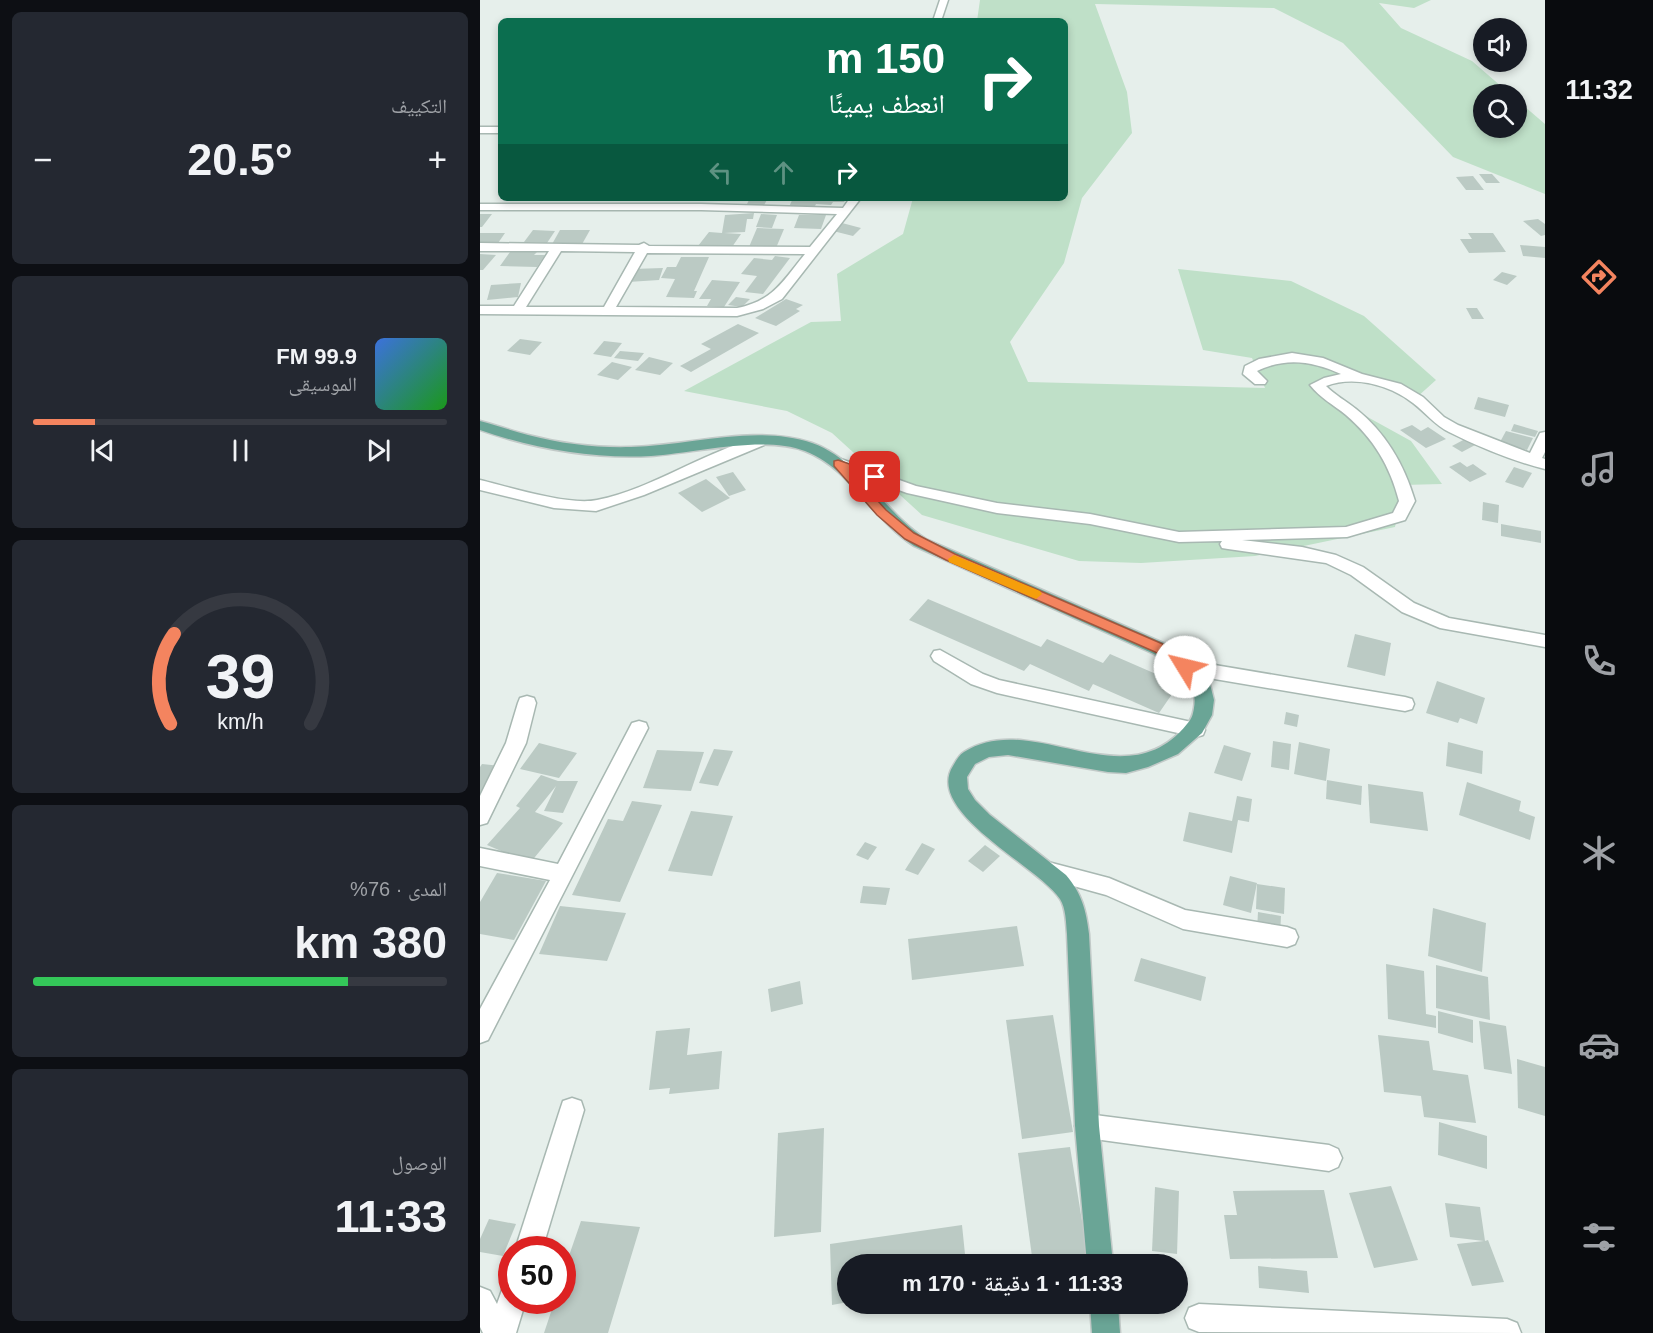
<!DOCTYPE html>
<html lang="ar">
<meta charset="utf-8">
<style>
:root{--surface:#171b24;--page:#242831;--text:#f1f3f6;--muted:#9ea1a6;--line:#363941;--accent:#f4845f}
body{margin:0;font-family:Arial,"Noto Naskh Arabic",sans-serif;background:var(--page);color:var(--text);direction:rtl;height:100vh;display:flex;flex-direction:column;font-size:22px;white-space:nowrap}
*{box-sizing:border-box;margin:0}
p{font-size:20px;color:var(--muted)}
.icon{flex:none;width:33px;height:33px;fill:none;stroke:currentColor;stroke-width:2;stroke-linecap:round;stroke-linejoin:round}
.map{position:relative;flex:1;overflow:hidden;direction:ltr}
.side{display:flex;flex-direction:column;gap:12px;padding:12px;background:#0d0f14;width:480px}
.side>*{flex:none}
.hud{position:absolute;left:18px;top:18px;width:570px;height:183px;border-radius:9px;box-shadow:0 3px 9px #0003;direction:rtl;background:#0b6e4f;color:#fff;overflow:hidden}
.tools{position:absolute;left:993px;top:18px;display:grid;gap:12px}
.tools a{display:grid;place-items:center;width:54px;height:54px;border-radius:50%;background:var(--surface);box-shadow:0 3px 9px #0003;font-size:30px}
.speed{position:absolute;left:18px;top:1236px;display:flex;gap:12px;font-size:30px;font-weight:700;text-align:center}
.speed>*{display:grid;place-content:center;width:78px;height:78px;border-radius:50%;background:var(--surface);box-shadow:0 3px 9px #0003;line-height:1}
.speed .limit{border:9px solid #d22;background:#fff;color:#111}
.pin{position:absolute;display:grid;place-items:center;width:51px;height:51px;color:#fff;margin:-26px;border-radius:12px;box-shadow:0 3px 9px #0006}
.me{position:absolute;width:66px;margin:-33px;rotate:306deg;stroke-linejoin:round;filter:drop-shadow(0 0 4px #0008)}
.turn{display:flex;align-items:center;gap:21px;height:126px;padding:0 24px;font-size:27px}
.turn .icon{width:78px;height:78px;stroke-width:2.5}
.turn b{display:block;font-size:42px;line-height:51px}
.lanes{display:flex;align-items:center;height:57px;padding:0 24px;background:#0003;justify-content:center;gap:30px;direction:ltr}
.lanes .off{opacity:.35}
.big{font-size:45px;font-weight:600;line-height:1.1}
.side .widget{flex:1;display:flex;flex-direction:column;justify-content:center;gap:9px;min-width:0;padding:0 21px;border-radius:9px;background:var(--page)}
.side .dial{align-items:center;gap:0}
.dial svg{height:156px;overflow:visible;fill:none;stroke:var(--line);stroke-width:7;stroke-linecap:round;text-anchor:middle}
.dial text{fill:var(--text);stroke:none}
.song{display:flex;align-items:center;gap:18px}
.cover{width:72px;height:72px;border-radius:9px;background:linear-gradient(135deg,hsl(220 70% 55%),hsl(120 70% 35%))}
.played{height:6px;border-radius:3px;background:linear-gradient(90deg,var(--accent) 15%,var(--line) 15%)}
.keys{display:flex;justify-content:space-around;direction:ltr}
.heat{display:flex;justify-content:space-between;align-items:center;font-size:33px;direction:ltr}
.charge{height:9px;border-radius:4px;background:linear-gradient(90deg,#34c759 76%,var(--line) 0)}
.trip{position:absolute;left:357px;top:1254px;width:351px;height:60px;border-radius:30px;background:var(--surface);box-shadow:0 3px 9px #0003;font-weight:600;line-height:60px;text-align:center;direction:rtl}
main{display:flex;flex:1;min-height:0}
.dock{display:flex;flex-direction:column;width:108px;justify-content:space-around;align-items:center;background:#090b0e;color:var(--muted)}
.dock .icon{width:42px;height:42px}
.dock .selected{color:var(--accent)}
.dock b{font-size:27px;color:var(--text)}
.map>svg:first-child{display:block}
</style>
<main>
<nav class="dock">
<b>11:32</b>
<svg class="icon selected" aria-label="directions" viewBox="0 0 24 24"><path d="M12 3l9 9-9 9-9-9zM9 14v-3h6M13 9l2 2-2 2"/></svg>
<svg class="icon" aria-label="music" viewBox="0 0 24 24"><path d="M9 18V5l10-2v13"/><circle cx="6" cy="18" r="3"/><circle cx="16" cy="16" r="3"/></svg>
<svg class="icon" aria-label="phone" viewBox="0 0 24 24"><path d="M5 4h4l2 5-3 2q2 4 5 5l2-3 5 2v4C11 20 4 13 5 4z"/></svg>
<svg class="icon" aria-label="climate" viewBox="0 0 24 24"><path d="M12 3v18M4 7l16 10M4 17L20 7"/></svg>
<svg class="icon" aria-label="car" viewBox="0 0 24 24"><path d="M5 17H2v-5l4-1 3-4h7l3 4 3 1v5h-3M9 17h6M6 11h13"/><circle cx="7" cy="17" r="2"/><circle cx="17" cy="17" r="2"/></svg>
<svg class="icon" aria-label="filters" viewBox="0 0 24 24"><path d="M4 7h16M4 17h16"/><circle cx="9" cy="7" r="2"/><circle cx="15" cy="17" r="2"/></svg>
</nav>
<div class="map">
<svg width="1065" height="1333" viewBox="0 0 1065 1333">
<rect width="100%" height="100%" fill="#e6efeb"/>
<polygon fill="#bfe0c8" points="500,0 951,0 934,8 899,3 921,28 992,61 1030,94 1004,94 1004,128 1036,128 1037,100 1065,124 1065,194 973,157 863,43 794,8 615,4 647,92 652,133 602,198 584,263 530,342 548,382 785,388 772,358 723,350 698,269 811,281 884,316 956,380 936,398 878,378 844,382 844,393 931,441 962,484 923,485 915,527 775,556 661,563 599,561 442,515 352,433 307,411 204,391 331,322 361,321 357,274 423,234 433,198 585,198 585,21 497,21"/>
<g fill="#bbcac4">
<polygon points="999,174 1012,174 1020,183 1006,183"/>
<polygon points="993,176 1004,190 986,190 976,177"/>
<polygon points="270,198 288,198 283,207 266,206"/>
<polygon points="313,198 367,198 364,202 353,202 351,205 336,204 334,208 309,207"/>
<polygon points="274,213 273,219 267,219 265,232 244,233 261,234 252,247 218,246 229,232 242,233 245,215"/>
<polygon points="0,214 12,214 2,227 0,227"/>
<polygon points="281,214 297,215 292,228 276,227"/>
<polygon points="319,215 346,215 341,229 314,228"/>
<polygon points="1058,219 1065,224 1065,235 1061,236 1043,221"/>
<polygon points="362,223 381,228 373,236 353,231"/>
<polygon points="277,228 304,229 296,248 269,247"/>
<polygon points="53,230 75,231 67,243 44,242"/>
<polygon points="80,230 110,230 101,246 71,246"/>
<polygon points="0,233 25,233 16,246 0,246"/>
<polygon points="988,233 1013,233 1026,252 989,253 980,239 992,239"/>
<polygon points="1040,245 1065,247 1065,258 1043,256"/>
<polygon points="30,252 57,252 54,255 65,255 57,267 20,266"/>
<polygon points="0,254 16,255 3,270 0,270"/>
<polygon points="295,256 310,258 283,294 265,292 277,276 261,274 274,258 292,260"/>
<polygon points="201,257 229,257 214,291 217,291 214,298 186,297 195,279 181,278 187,267 196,267"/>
<polygon points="183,268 179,280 148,282 152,269"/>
<polygon points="1022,272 1037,276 1027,285 1013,280"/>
<polygon points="232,280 260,282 244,307 227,306 231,299 219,299"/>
<polygon points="41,283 38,297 7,300 11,285"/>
<polygon points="256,297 270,299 262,307 248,305"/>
<polygon points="306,299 323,305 316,309 320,311 296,326 275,318"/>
<polygon points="986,308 997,308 1004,319 992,319"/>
<polygon points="258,324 279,333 211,372 200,366 231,349 221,344"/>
<polygon points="40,339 62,342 50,355 27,351"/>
<polygon points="124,341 142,343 131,357 113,354"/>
<polygon points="140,351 164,353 158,361 134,358"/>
<polygon points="169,357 193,363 180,375 155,370"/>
<polygon points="132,362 152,367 138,380 117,375"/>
<polygon points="998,397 1029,405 1025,417 994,409"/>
<polygon points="1034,424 1058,431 1055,437 1031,431"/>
<polygon points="932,425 941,431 948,427 966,439 946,448 920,430"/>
<polygon points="1026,431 1053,438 1047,450 1020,442"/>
<polygon points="987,438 997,444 982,452 972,446"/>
<polygon points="980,462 987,467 993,464 1007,474 990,482 969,467"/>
<polygon points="1034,467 1052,473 1043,488 1025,482"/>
<polygon points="253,472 266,490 249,496 236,477"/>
<polygon points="226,479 250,498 222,512 198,493"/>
<polygon points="1003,502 1019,505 1018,523 1002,520"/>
<polygon points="1021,524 1061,531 1061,543 1021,536"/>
<polygon points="448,599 561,647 567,639 623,663 630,654 699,684 679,713 613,684 609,691 550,664 544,671 429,620"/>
<polygon points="875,634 911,643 905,676 867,667"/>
<polygon points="957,681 1005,698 997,724 980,718 978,723 946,713"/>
<polygon points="806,712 819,715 817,727 804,724"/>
<polygon points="793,741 811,744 809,770 791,767"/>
<polygon points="819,742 850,749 846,781 814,774"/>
<polygon points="968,742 1003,751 1002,774 966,766"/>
<polygon points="59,743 97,753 79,778 40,769"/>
<polygon points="744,745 771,753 762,781 734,773"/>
<polygon points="234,749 253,751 238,786 219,783"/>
<polygon points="177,750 224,752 211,791 163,788"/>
<polygon points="2,764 21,766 5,795 0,795 0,767"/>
<polygon points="61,775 78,781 98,781 83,813 64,811 76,786 55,812 83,823 50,863 7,845 40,808 36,806"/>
<polygon points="847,780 882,786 881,805 846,799"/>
<polygon points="987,782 1041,801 1039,811 1055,817 1050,840 979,815"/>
<polygon points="888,784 943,792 948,831 890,823"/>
<polygon points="757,796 772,799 769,822 758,820 752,853 703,841 709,812 752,821"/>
<polygon points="152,801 182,805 140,902 92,895 128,819 143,821"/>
<polygon points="211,811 253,816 232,876 188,871"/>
<polygon points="385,842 397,847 388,860 376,855"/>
<polygon points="442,843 455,849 438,875 425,870"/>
<polygon points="505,845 520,856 503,872 488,861"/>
<polygon points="17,873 66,881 34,940 0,934 0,902"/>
<polygon points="750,876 777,883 771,913 743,905"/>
<polygon points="777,884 805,888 804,914 776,909"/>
<polygon points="383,886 410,888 406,905 380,903"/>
<polygon points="80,906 146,913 127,961 59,954"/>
<polygon points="953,908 1006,923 1002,972 948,956"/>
<polygon points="778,912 801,916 800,934 777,930"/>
<polygon points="537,926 544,966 432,980 428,939"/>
<polygon points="661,958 726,977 721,1001 654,981"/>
<polygon points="906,964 944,971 946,1014 956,1016 956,1028 908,1019"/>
<polygon points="956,965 1008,977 1010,1020 956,1008"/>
<polygon points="320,981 323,1004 291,1012 288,989"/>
<polygon points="958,1011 993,1020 993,1043 958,1033"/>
<polygon points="573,1015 593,1132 542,1139 526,1020"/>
<polygon points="999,1021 1026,1026 1032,1074 1004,1069"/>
<polygon points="210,1028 207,1055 242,1051 239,1089 189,1094 190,1088 169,1090 176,1031"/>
<polygon points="898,1035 949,1041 953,1070 988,1075 996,1123 944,1117 941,1096 904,1092"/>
<polygon points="1037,1059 1065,1067 1065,1116 1038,1108"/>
<polygon points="959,1122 1007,1136 1007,1169 958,1155"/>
<polygon points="344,1128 341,1232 294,1237 298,1133"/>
<polygon points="590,1147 609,1264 553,1264 538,1153"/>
<polygon points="911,1186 938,1260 894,1268 869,1193"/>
<polygon points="675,1187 699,1191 697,1254 672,1251"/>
<polygon points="844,1190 858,1258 750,1259 744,1215 757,1215 753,1191"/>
<polygon points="965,1203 1000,1207 1005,1241 1008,1240 1024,1282 992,1286 977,1244 1004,1241 970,1237"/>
<polygon points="9,1219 36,1224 23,1256 0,1252 0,1239"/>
<polygon points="101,1221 160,1227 128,1333 64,1333 75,1300 82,1300 82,1276"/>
<polygon points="482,1225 486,1264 368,1264 368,1302 352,1305 350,1244"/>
<polygon points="778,1266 827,1271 829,1293 779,1288"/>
</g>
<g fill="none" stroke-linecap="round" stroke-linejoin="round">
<defs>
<g id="minor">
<polygon points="460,0 468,0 461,21 453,21"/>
<rect x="0" y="127" width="21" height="6"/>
<path d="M370 198H381L302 299 283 309 257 316 0 314V306H34L69 251H0V243L159 245 164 243 169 246 330 247 357 214 221 210H0V204H221L363 208ZM81 251 155 252 124 307H46ZM167 253 325 254C303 281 293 301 257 308L136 307Z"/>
<path d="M812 353 843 358 882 374 921 384 943 397 964 417 978 425 1050 453 1060 433 1065 432V452L1062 458 1065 459V469C1033 461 999 447 969 432 955 425 946 413 933 403 910 385 874 375 846 386 855 395 866 401 876 409 906 433 924 464 935 501L925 520 867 537 762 540 822 547 856 555 883 567 934 603 969 618 1065 635V647L960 628 922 612 871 575 846 563 748 549 742 548 740 544 742 541 699 542 610 524 517 513 427 493 353 466 351 463 358 458 436 486 517 503 610 514 699 532 866 527 913 513 919 501C910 466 894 439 866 415 854 405 840 398 830 385L844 378 861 374C832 361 806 357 777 371L787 381 785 384H775L763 374 765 366 779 359Z"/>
<path d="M279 438 284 439 286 442 284 445 164 495 116 511 74 508 0 490V480C29 487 89 506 117 500 173 489 224 451 279 438Z"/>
<polygon points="460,650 503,674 519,680 716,723 723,725 725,730 723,735 716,737 517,693 491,684 454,661 451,656 454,651"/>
<polygon points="705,660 925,697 932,699 934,704 932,709 925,711 705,674 699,672 696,667 699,662"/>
<polygon points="47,696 54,698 56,703 46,743 7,823 0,825 0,796 26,743 38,703 40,698"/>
<polygon points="159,721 166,723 168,728 8,1040 0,1043 0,1009 70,880 0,866 0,848 78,864 152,723"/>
<polygon points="568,862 629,878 705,910 807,927 815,930 818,937 815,944 807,947 703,929 626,895 561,877 557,871 561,865"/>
<polygon points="92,1098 101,1101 104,1110 62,1250 35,1250 80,1110 83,1101"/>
<polygon points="607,1114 849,1145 858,1149 862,1158 858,1167 849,1171 607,1138 598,1135 595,1126 598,1117"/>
<polygon points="32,1286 32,1300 46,1300 36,1333 3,1333 0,1327 0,1287 10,1291 17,1304 22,1290"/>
<polygon points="719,1304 1027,1319 1037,1323 1041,1333 719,1332 709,1328 705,1318 709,1308"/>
</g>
<g id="major">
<path d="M0 421C16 425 32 431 48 435 82 444 117 448 151 447 209 446 275 424 332 443 379 459 404 513 446 539L686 644 720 669 730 684 734 700 732 715 722 733 698 754 668 767 646 773 628 772 528 755 509 757 495 764 487 777 488 789 495 800 510 815 586 875C602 894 606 910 609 934L619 1126 633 1264H607L595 1126 587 934C586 923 586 908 580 899 558 866 444 812 473 766 476 761 479 755 484 752 552 708 645 802 707 724 712 719 713 714 714 708 719 679 694 668 674 654L434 546C393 520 370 468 325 451 284 435 215 453 171 456 112 459 55 449 0 430Z"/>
<polygon points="610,1304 638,1304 640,1333 612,1333"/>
</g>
</defs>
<use href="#minor" stroke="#a8b8b2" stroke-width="3"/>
<use href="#major" stroke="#c2cac8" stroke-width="3"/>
<use href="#minor" fill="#fff" fill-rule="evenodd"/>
<use href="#major" fill="#6aa596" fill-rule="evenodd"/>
</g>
<polygon fill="#f4845f" stroke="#9f563e" stroke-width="1.5" points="358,460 399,474 400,477 395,480 372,472 406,510 434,533 475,554 685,645 710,664 712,667 710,671 700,671 675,652 466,560 425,539 397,515 354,466 354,461"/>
<polygon fill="#f59e0b" points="474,555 560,591 562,594 556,599 551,597 469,562 468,559"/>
</svg>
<div class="tools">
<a><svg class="icon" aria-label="sound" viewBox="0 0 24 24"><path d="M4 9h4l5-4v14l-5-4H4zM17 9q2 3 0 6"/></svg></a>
<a><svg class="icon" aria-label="search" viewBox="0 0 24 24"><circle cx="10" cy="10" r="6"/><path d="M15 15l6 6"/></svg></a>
</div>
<div class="speed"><div class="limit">50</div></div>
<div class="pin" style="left:395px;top:477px;background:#d93025"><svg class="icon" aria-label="arrive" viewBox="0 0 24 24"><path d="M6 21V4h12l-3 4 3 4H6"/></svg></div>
<svg class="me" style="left:705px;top:667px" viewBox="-20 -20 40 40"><circle r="19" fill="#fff"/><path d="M0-13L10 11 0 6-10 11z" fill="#f4845f"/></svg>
<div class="trip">11:33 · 1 دقيقة · 170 m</div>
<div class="hud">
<div class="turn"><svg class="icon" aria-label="right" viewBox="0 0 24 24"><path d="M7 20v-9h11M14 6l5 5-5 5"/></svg><div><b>150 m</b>انعطف يمينًا</div></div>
<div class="lanes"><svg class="icon off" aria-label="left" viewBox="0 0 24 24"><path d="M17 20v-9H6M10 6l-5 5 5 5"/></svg><svg class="icon off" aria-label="ahead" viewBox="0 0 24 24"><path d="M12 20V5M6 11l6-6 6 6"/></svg><svg class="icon" aria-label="right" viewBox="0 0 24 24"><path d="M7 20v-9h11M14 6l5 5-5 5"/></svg></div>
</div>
</div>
<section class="side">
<div class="widget"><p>التكييف</p>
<div class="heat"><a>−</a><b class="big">20.5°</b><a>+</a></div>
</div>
<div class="widget">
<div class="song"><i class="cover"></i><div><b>99.9 FM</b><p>الموسيقى</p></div></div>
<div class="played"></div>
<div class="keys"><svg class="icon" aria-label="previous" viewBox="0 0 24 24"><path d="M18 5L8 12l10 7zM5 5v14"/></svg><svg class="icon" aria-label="pause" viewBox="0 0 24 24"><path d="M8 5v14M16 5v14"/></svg><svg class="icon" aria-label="next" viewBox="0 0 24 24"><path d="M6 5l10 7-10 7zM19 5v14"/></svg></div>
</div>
<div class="widget dial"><svg viewBox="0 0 100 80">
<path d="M14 69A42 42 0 1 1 86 69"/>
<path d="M14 69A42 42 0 0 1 16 23" stroke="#f4845f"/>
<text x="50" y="56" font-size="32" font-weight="700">39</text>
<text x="50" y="72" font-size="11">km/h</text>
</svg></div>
<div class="widget"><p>المدى · 76%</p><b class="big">380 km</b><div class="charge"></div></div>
<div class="widget"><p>الوصول</p><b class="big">11:33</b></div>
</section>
</main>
